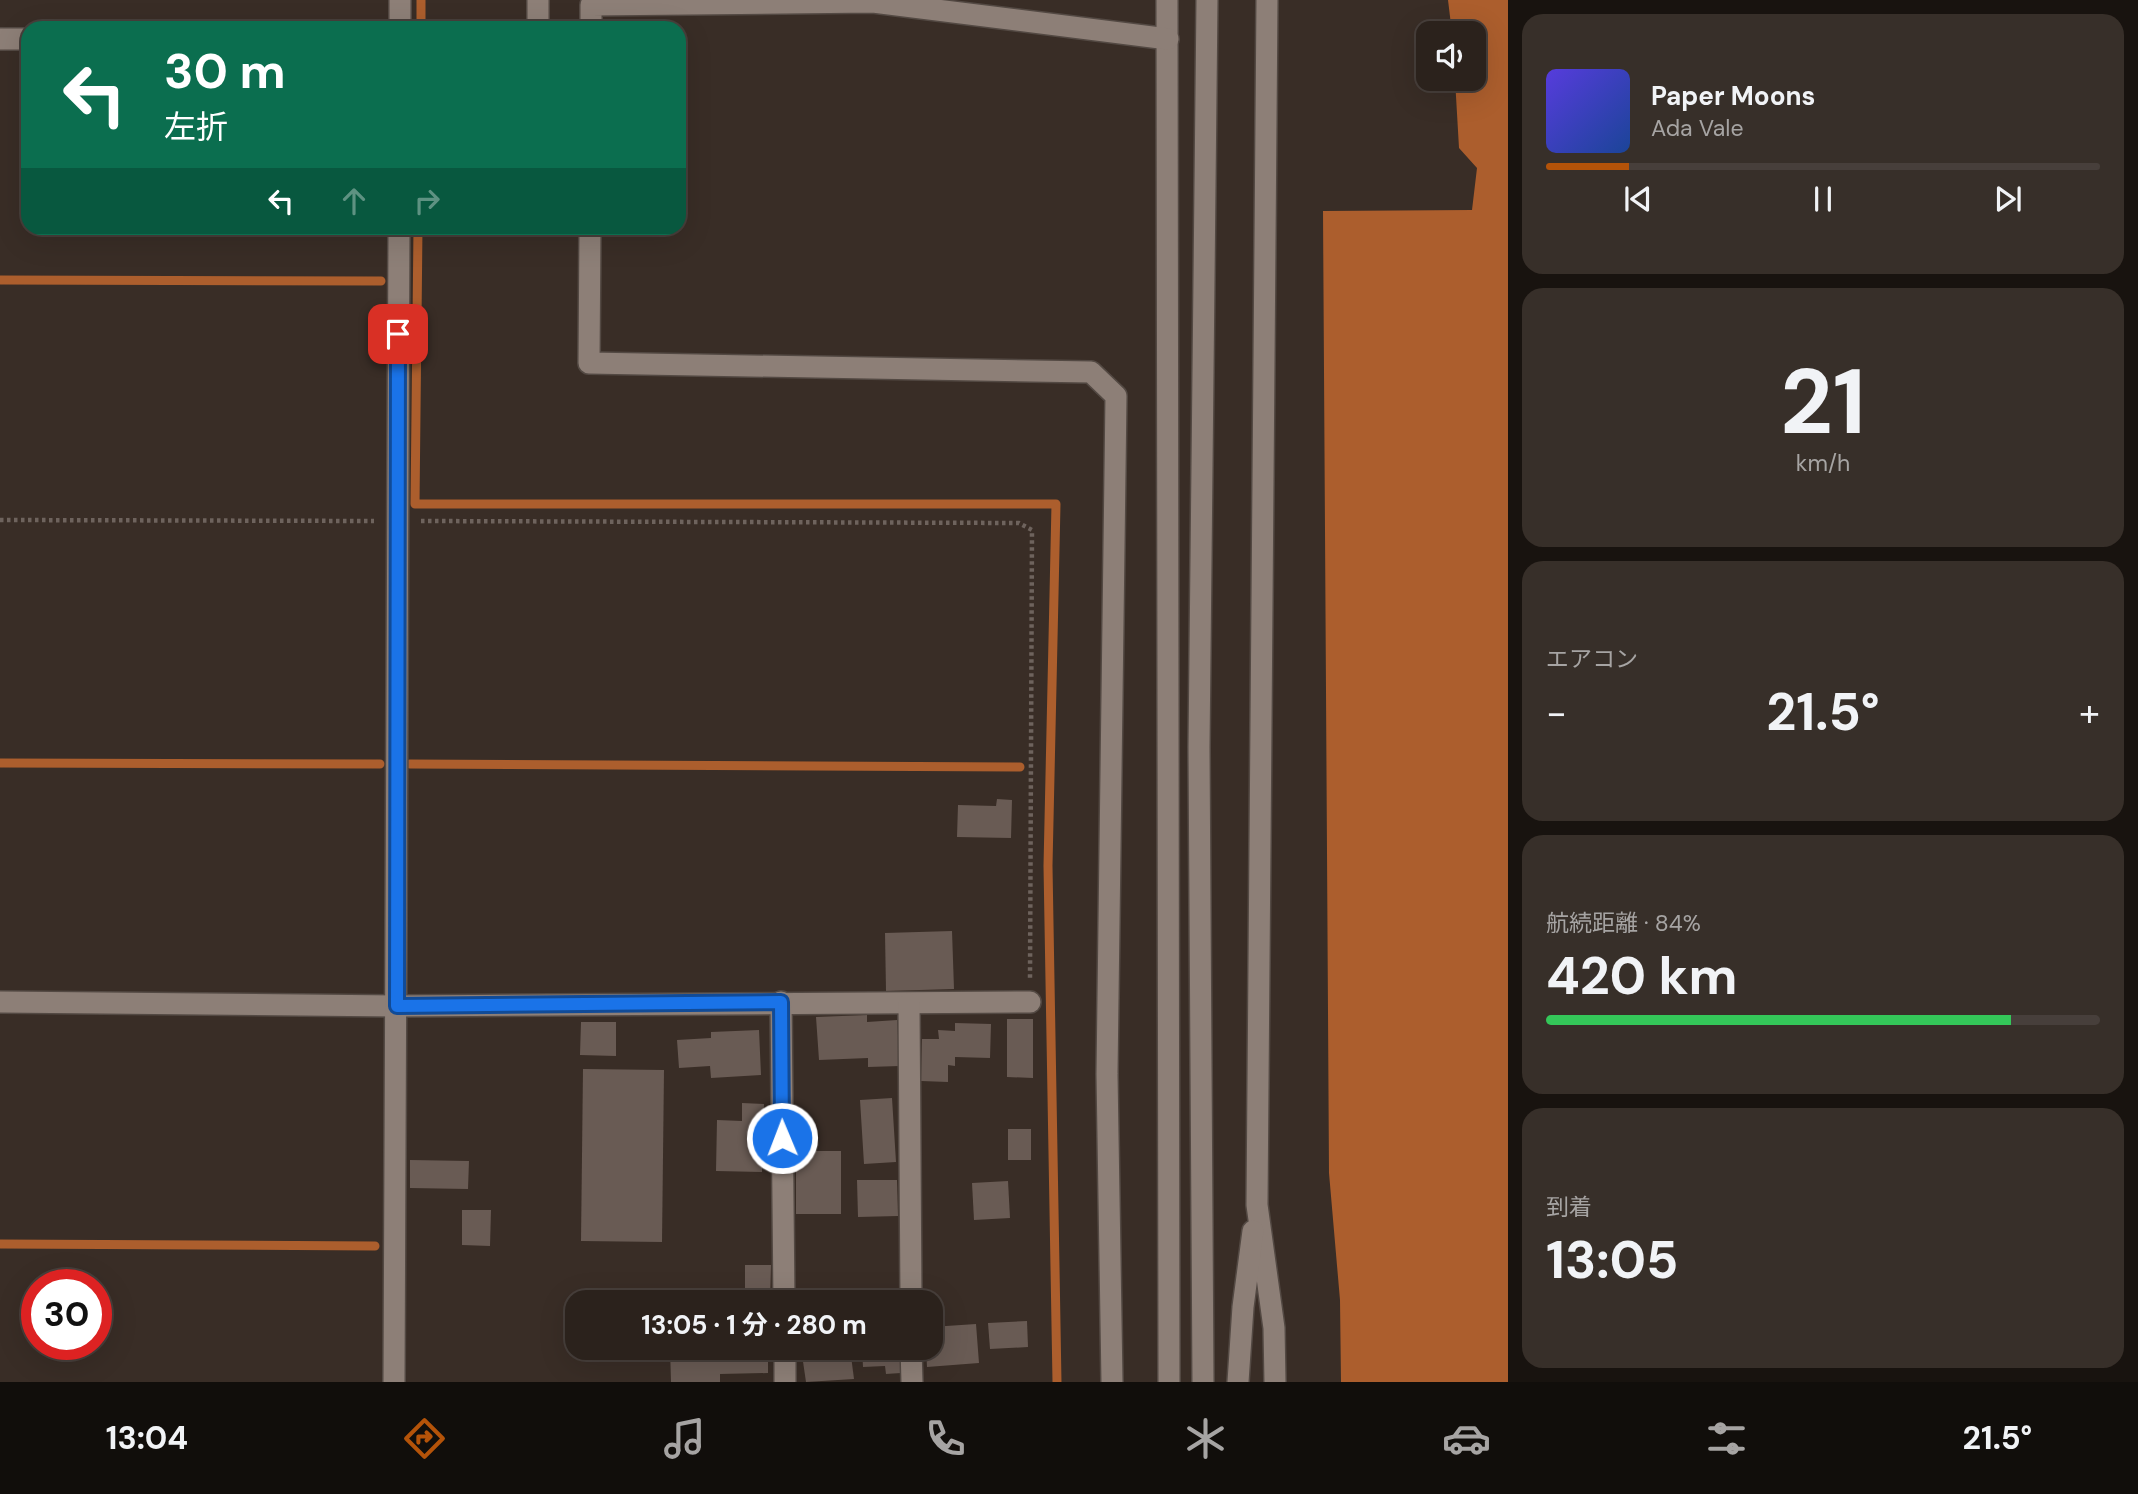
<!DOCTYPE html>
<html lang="ja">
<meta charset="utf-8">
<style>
:root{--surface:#2b221c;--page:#372f29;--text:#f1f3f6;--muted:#a6a4a3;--line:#473f3b;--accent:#b45309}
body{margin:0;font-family:"DM Sans","Noto Sans JP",sans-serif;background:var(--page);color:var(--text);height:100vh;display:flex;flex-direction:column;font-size:26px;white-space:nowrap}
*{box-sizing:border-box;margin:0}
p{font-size:23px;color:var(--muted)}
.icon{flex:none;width:38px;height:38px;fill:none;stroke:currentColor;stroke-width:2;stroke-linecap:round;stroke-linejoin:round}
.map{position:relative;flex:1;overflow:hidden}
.details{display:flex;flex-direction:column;gap:14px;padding:14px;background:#18130f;width:630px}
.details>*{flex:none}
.guide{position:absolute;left:21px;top:21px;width:665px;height:214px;border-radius:21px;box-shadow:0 7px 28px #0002,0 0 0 2px var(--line);background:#0b6e4f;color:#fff;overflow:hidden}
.tools{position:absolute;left:1416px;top:21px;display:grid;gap:14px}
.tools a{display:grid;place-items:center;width:70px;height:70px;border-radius:14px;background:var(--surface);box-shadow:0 7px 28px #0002,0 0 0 2px var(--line);font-size:35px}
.speed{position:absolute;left:21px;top:1269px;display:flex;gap:14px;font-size:35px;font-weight:700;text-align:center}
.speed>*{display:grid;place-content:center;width:91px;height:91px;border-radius:50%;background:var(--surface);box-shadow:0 7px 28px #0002,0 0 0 2px var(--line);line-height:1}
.speed .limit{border:10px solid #d22;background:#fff;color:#111}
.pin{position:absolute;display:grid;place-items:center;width:60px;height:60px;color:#fff;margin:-30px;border-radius:14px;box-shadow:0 4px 10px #0006}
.me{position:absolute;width:77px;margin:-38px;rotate:359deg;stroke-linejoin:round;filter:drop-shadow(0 0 5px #0008)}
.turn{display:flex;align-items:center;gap:24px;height:147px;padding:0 28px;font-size:32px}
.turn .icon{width:91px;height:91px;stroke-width:2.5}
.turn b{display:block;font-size:49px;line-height:60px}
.lanes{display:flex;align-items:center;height:66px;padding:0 28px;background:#0003;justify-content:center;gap:35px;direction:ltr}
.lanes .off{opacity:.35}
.big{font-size:52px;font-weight:700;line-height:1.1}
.details .card{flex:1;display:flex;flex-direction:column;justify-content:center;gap:10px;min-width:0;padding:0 24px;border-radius:21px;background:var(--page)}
.details .dial{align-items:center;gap:0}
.dial b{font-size:91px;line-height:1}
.song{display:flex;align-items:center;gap:21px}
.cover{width:84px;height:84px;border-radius:10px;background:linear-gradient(135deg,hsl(250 70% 55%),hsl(220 70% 35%))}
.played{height:7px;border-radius:4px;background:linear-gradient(90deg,var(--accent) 15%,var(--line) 15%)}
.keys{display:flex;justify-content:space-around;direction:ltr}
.heat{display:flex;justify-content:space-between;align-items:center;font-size:38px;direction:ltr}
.charge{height:10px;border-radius:5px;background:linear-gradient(90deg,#34c759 84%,var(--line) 0)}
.trip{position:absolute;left:565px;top:1290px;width:378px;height:70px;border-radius:21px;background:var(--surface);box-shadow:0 7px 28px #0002,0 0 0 2px var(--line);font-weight:700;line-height:70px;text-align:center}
.tab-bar{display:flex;height:112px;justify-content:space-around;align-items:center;background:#110e0b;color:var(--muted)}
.tab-bar .icon{width:49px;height:49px}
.tab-bar .on{color:var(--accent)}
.tab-bar b{font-size:32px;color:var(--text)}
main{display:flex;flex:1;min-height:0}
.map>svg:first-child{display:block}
</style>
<main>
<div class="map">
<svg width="1508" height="1382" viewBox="0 0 1508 1382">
<rect width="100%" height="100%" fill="#392d26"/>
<polygon fill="#ac5e2d" points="1448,0 1508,0 1508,1382 1341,1382 1340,1300 1329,1173 1323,211 1472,210 1477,168 1459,148 1455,79 1474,79 1474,33 1452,33"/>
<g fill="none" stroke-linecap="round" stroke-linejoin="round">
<g stroke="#ac5e2d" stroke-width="9">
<polyline points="421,22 421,0"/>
<polyline points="418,228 415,504 1056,504 1048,866 1057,1382"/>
<polyline points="0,280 381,281"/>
<polyline points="0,763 380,764"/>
<polyline points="410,764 1020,767"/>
<polyline points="0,1244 375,1246"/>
</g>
</g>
<g fill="#695b54">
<polygon points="997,799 1012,800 1011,838 957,837 958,805 996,806"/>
<polygon points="952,931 954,989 886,991 885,933"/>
<polygon points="867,1015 867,1022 897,1020 900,1066 868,1067 868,1058 819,1060 816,1017"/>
<polygon points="1007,1019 1033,1019 1033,1078 1007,1077"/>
<polygon points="581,1022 616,1022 616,1056 580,1055"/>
<polygon points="955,1023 991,1024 990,1058 955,1057 955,1066 948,1065 948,1082 921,1081 922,1039 939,1039 938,1030 955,1031"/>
<polygon points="759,1030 761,1075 711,1078 710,1066 679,1068 677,1040 711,1038 711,1032"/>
<polygon points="583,1069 664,1070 662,1242 581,1241"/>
<polygon points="892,1098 896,1162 864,1164 860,1100"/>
<polygon points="742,1103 764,1104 762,1172 716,1171 717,1120 742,1121"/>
<rect x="1008" y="1129" width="23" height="31"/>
<rect x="796" y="1151" width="45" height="63"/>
<polygon points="410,1160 469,1161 468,1189 410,1188"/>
<polygon points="857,1180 897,1180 898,1216 858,1217"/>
<polygon points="1008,1181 1010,1218 974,1220 972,1183"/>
<polygon points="462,1210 491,1210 490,1246 462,1245"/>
<polygon points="745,1265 771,1265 770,1302 745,1302"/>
<polygon points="1027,1321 1028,1347 990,1349 988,1323"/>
<polygon points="976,1324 979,1363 927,1367 926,1348 931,1348 931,1327"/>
<polygon points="670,1348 768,1348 768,1373 720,1374 720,1382 671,1382"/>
<polygon points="801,1348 850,1348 854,1379 806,1382"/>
<polygon points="862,1348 900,1348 901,1373 886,1374 885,1366 863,1367"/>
</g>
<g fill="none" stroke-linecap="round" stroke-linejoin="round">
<defs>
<g id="minor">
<polyline points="1167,0 1169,1382"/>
<polyline points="1267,0 1257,1205 1274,1328 1275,1382"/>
<polyline points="400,28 400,0"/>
<polyline points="538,28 538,0"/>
<polyline points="591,28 591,5 873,2 1168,39"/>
<polyline points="0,39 28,39"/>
<polyline points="590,228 589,363 1091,372 1116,396 1107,1074 1112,1382"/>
<polyline points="0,1002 397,1006 1030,1002"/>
<polyline points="781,1002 784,1302"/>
<polyline points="909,1004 911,1302"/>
<polyline points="785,1348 785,1382"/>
<polyline points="911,1348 912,1382"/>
<polyline points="394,1382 399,228"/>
<polyline points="1203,1382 1199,747 1207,0"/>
<polyline points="1238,1382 1243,1307 1253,1231"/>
</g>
</defs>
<use href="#minor" stroke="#534943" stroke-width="24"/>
<g stroke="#6e635d" stroke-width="4.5" stroke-dasharray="3.5 3.5" stroke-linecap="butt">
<polyline points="0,520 374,521"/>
<polyline points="421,521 1019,523 1032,530 1030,979"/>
</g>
<use href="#minor" stroke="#8d7f77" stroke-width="21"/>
</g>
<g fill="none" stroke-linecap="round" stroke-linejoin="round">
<defs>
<polyline id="route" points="398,334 397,1006 781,1002 782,1138"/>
</defs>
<use href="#route" stroke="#114b97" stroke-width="18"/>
<use href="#route" stroke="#1a73e8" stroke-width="12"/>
</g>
</svg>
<div class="tools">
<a><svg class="icon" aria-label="sound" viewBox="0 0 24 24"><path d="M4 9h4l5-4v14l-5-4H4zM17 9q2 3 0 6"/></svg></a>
</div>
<div class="speed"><div class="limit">30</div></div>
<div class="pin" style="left:398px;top:334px;background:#d93025"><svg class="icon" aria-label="arrive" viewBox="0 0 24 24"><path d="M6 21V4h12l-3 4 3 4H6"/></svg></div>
<svg class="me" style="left:782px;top:1138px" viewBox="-20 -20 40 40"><circle r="17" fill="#1a73e8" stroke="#fff" stroke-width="3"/><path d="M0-11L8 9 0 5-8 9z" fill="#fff"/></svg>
<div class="trip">13:05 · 1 分 · 280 m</div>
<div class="guide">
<div class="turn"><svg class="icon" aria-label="left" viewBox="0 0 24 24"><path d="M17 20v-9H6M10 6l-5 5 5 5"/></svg><div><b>30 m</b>左折</div></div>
<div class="lanes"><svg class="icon" aria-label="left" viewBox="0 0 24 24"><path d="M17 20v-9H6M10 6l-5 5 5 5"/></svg><svg class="icon off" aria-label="ahead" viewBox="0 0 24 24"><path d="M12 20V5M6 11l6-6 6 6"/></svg><svg class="icon off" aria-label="right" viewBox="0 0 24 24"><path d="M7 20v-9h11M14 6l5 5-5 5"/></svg></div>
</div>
</div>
<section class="details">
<div class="card">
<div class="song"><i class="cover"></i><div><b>Paper Moons</b><p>Ada Vale</p></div></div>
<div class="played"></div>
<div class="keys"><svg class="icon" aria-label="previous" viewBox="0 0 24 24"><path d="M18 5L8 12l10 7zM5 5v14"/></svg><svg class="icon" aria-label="pause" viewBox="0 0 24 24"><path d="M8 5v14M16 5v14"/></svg><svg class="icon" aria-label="next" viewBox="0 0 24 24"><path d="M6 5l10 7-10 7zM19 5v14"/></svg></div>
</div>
<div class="card dial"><b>21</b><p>km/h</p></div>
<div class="card"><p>エアコン</p>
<div class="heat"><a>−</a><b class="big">21.5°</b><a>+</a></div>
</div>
<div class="card"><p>航続距離 · 84%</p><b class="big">420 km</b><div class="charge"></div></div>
<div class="card"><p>到着</p><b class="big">13:05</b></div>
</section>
</main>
<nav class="tab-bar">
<b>13:04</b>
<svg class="icon on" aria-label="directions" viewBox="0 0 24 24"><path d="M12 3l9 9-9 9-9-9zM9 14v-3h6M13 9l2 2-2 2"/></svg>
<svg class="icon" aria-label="music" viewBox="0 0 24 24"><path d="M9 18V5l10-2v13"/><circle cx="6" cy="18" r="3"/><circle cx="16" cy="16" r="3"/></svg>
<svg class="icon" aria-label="phone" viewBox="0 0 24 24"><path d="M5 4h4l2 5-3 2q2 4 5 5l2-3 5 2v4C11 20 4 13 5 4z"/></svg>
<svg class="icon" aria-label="climate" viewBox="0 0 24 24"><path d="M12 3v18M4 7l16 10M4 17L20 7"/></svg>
<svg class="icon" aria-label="car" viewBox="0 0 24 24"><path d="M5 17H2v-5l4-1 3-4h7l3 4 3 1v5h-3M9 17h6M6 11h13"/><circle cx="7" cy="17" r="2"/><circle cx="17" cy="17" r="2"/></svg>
<svg class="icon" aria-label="filters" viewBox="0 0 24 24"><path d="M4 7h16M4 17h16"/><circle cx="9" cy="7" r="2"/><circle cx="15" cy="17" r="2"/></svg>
<b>21.5°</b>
</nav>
